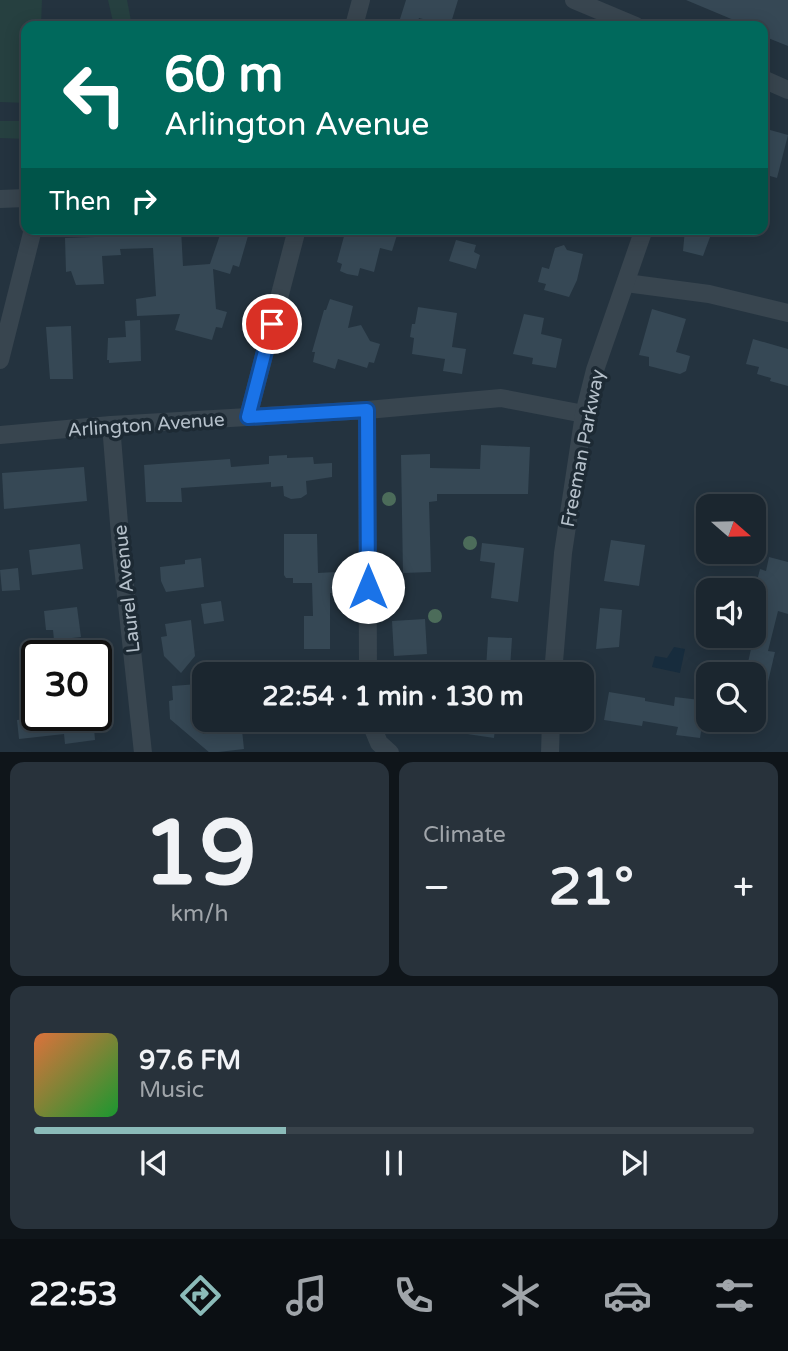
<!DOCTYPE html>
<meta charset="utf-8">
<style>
:root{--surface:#1b262f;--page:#28323b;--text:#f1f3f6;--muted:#a0a5aa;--line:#39434b;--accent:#8bbbb9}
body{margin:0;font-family:"Varela Round",sans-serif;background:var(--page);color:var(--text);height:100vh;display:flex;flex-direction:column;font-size:26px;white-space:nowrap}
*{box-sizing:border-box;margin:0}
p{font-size:23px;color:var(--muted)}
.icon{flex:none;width:38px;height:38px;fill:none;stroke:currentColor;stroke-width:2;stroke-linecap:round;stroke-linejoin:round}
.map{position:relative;height:752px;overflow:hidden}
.details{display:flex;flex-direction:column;gap:10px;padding:10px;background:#0f151a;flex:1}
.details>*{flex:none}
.banner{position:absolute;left:21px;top:21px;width:747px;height:214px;border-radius:14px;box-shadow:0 4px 18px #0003,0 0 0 2px var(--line);background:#00695c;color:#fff;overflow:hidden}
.needle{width:46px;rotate:110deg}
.buttons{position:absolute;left:696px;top:494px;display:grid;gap:14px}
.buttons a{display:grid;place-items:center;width:70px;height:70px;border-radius:14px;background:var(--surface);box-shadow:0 4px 18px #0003,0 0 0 2px var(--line);font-size:35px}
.speed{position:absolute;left:21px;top:640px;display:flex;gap:14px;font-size:35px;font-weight:700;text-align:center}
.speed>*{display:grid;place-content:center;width:91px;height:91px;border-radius:50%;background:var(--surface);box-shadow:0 4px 18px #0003,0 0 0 2px var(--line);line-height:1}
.speed .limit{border:4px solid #111;border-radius:10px;background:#fff;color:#111}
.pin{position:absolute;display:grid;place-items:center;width:60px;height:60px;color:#fff;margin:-30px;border:4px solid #fff;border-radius:50%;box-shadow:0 2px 7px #0007}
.me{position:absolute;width:77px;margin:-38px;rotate:0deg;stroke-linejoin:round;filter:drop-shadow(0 0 5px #0008)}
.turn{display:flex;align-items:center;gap:24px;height:147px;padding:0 28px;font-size:32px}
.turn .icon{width:91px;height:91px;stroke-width:2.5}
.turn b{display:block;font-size:49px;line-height:60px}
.then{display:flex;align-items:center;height:66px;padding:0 28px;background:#0003;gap:14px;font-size:26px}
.big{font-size:52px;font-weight:700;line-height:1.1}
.details .widget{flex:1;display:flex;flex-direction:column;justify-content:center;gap:10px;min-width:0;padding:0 24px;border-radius:14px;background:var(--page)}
.details .dial{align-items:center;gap:0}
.dial b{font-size:91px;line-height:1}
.song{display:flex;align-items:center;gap:21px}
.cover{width:84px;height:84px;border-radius:10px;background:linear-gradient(135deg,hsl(20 70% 55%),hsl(130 70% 35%))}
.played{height:7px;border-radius:4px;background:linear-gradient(90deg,var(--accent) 35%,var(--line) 35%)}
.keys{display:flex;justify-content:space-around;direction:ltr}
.heat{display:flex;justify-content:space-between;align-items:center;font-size:38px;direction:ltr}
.details .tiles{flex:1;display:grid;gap:10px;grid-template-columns:1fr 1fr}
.widget:last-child{grid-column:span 2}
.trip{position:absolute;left:192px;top:662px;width:402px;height:70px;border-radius:14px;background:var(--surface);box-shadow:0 4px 18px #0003,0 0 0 2px var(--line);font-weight:700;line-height:70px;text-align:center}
.dock{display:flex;height:112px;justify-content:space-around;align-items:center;background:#0b0f13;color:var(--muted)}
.dock .icon{width:49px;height:49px}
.dock .active{color:var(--accent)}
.dock b{font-size:32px;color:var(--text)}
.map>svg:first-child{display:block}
</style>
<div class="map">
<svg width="788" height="753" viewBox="0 0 788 753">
<rect width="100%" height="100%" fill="#24333f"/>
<g fill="#264040">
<polygon points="0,0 42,0 41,26 26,26 26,103 0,102"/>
<polygon points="108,0 127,0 132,26 114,26"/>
<polygon points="0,121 26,121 26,139 0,138"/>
</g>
<polygon fill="#172c3d" points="674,647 685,649 680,673 652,667 655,656 667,658"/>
<g fill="#364855">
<polygon points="406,0 458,0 450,26 419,18 417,24 400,19"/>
<polygon points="686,0 788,0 788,46 763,36 763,26 748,26"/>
<polygon points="763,128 788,135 777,178 763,174"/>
<polygon points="105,229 181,229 183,266 210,264 222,229 250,229 239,267 233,265 230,274 213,269 216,309 227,312 222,328 216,327 212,340 175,330 180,314 137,316 136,299 156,296 153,248 120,249 121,255 102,256 104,284 76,285 71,271 66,272 65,238 94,237"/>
<polygon points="346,229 380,229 392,233 397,235 392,251 380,248 374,272 360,268 358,276 347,274 340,271 342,264 337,262"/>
<polygon points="685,229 713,229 703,256 683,251"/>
<polygon points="456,240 476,245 474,252 480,255 476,269 449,261"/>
<polygon points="564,245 567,250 583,254 577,280 569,297 544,290 546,284 538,282 542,267 549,269 555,248"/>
<polygon points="330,299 353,306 348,328 361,325 370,341 380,344 374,363 369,362 367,368 338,359 335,369 313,362 315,352 312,352 324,310 326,310"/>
<polygon points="418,307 457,313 452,347 466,349 462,374 443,371 445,359 412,354 414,338 410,337 412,324 415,324"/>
<polygon points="652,309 686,319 676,352 690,356 686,371 680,374 649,366 649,357 639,355"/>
<polygon points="524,314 544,318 541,334 562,339 556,368 532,364 533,358 513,354"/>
<polygon points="140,320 141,361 109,363 109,360 107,360 108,338 126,337 125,321"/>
<polygon points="71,326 73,379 50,379 46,327"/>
<polygon points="753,339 788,349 788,386 770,381 771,378 757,374 759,367 746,364"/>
<polygon points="481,445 530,447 528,494 437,494 437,501 429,502 431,572 403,573 401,455 430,454 430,468 480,469"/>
<polygon points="287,455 287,458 313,457 314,464 332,463 332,477 306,481 307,494 301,498 291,499 284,496 283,486 271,487 271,482 181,488 182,502 146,502 144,465 230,459 231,467 269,464 269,456"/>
<polygon points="84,467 87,501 4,509 2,473"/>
<polygon points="284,534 317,534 318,573 336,572 336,593 330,593 330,649 304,649 304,616 313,616 312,583 293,583 293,578 286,578 284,575"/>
<polygon points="611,540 645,545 639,586 604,581"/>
<polygon points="482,543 524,548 518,602 491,598 495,563 480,561"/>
<polygon points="80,544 83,569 32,575 29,550"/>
<polygon points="769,557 788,562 788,614 778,611 768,651 775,652 760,716 754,715 754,668 747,667 751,649 717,641 718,635 754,635 754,592 760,569 766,571"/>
<polygon points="201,558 204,587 166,592 161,581 160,567 185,564 185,560"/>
<polygon points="18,568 20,590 2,591 0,570"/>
<polygon points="221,601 224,621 204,624 201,604"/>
<polygon points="77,607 81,637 54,640 53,630 46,630 44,611"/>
<polygon points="600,608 622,610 619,647 596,649"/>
<polygon points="425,619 427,654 394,656 392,621"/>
<polygon points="191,620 195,656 181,673 164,656 161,637 167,636 165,624"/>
<polygon points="488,637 512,638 510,669 508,668 507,674 492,674 492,669 486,669"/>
<polygon points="198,684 203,734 242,730 244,749 210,753 170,719 169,701 173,700 172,686"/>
<polygon points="609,692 645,698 645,701 674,706 675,697 700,700 697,719 703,719 700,738 676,735 678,727 643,721 642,726 604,720"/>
<polygon points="93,716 95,740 65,744 64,734 19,739 17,720 36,718 37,721"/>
<polygon points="302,719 331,719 331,733 303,733"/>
<polygon points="428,719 496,719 494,738 427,728"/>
</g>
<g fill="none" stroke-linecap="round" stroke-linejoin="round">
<g stroke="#38454f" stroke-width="18">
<polyline points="574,0 636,26"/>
<polyline points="354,26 361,0"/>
<polyline points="763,79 788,90"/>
<polyline points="0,199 26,198"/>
<polyline points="626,283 709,294 788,313"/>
<polyline points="0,360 33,229"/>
<polyline points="367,410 368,674"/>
<polyline points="248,417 297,229"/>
<polyline points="111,425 121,548 143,753"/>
<polyline points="0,435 111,425 367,410 501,398 584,414"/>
<polyline points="553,674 563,553 584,414 595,370 644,229"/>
<polyline points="369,719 379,743 390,753"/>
<polyline points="550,753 551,719"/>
</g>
</g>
<g fill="#4c6c5a">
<circle cx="389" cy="499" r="7"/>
<circle cx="470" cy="543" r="7"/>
<circle cx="383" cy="595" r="7"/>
<circle cx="435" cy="616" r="7"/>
</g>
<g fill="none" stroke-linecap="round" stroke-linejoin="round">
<defs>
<polyline id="route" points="272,324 248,417 367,410 368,587"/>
</defs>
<use href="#route" stroke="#114b97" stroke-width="18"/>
<use href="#route" stroke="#1a73e8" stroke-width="12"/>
</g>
<g text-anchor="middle" stroke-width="7" stroke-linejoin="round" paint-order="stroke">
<g font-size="19" fill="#b5c0ca" stroke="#1d2a34">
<text transform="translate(146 424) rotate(-4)" y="7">Arlington Avenue</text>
<text transform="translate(582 448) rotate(-79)" y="7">Freeman Parkway</text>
<text transform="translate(126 589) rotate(-96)" y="7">Laurel Avenue</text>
</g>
</g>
</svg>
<div class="buttons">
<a><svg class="needle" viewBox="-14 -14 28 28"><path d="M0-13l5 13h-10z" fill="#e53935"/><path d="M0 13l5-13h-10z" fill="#a0a5aa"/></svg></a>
<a><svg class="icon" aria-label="sound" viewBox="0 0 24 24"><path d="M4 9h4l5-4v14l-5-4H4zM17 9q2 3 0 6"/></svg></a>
<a><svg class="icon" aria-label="search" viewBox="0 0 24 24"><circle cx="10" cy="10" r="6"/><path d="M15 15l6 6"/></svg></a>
</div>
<div class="speed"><div class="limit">30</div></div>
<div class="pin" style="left:272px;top:324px;background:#d93025"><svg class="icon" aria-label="arrive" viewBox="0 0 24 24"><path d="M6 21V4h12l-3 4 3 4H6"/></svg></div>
<svg class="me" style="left:368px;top:587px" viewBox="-20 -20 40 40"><circle r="19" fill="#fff"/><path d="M0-13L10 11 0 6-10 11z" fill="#1a73e8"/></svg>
<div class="trip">22:54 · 1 min · 130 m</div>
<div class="banner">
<div class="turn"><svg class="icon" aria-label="left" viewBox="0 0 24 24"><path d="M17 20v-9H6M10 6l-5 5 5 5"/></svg><div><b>60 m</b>Arlington Avenue</div></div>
<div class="then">Then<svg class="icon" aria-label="right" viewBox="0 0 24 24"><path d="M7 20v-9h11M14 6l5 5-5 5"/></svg></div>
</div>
</div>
<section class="details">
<div class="tiles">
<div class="widget dial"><b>19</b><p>km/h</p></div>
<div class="widget"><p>Climate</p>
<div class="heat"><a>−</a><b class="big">21°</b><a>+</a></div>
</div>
<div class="widget">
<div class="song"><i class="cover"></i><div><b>97.6 FM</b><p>Music</p></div></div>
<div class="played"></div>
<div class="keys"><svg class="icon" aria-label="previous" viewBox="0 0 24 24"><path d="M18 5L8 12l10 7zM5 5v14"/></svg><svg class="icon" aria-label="pause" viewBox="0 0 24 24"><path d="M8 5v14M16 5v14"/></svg><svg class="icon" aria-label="next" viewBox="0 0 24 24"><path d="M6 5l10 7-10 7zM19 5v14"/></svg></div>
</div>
</div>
</section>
<nav class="dock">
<b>22:53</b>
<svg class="icon active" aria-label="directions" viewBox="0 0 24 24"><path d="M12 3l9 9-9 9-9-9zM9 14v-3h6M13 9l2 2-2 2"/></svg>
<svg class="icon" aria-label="music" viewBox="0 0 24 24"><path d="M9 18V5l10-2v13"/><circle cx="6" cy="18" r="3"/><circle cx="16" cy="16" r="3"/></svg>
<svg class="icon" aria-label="phone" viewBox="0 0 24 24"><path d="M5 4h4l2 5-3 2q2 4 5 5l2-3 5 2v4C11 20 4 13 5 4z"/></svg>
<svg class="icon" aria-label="climate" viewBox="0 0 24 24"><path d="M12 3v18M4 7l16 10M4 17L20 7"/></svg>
<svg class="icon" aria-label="car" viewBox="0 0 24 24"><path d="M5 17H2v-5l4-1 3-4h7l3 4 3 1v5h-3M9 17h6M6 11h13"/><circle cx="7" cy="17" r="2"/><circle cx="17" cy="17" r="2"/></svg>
<svg class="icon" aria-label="filters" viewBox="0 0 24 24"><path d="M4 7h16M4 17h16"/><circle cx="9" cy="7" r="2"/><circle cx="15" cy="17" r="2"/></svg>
</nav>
